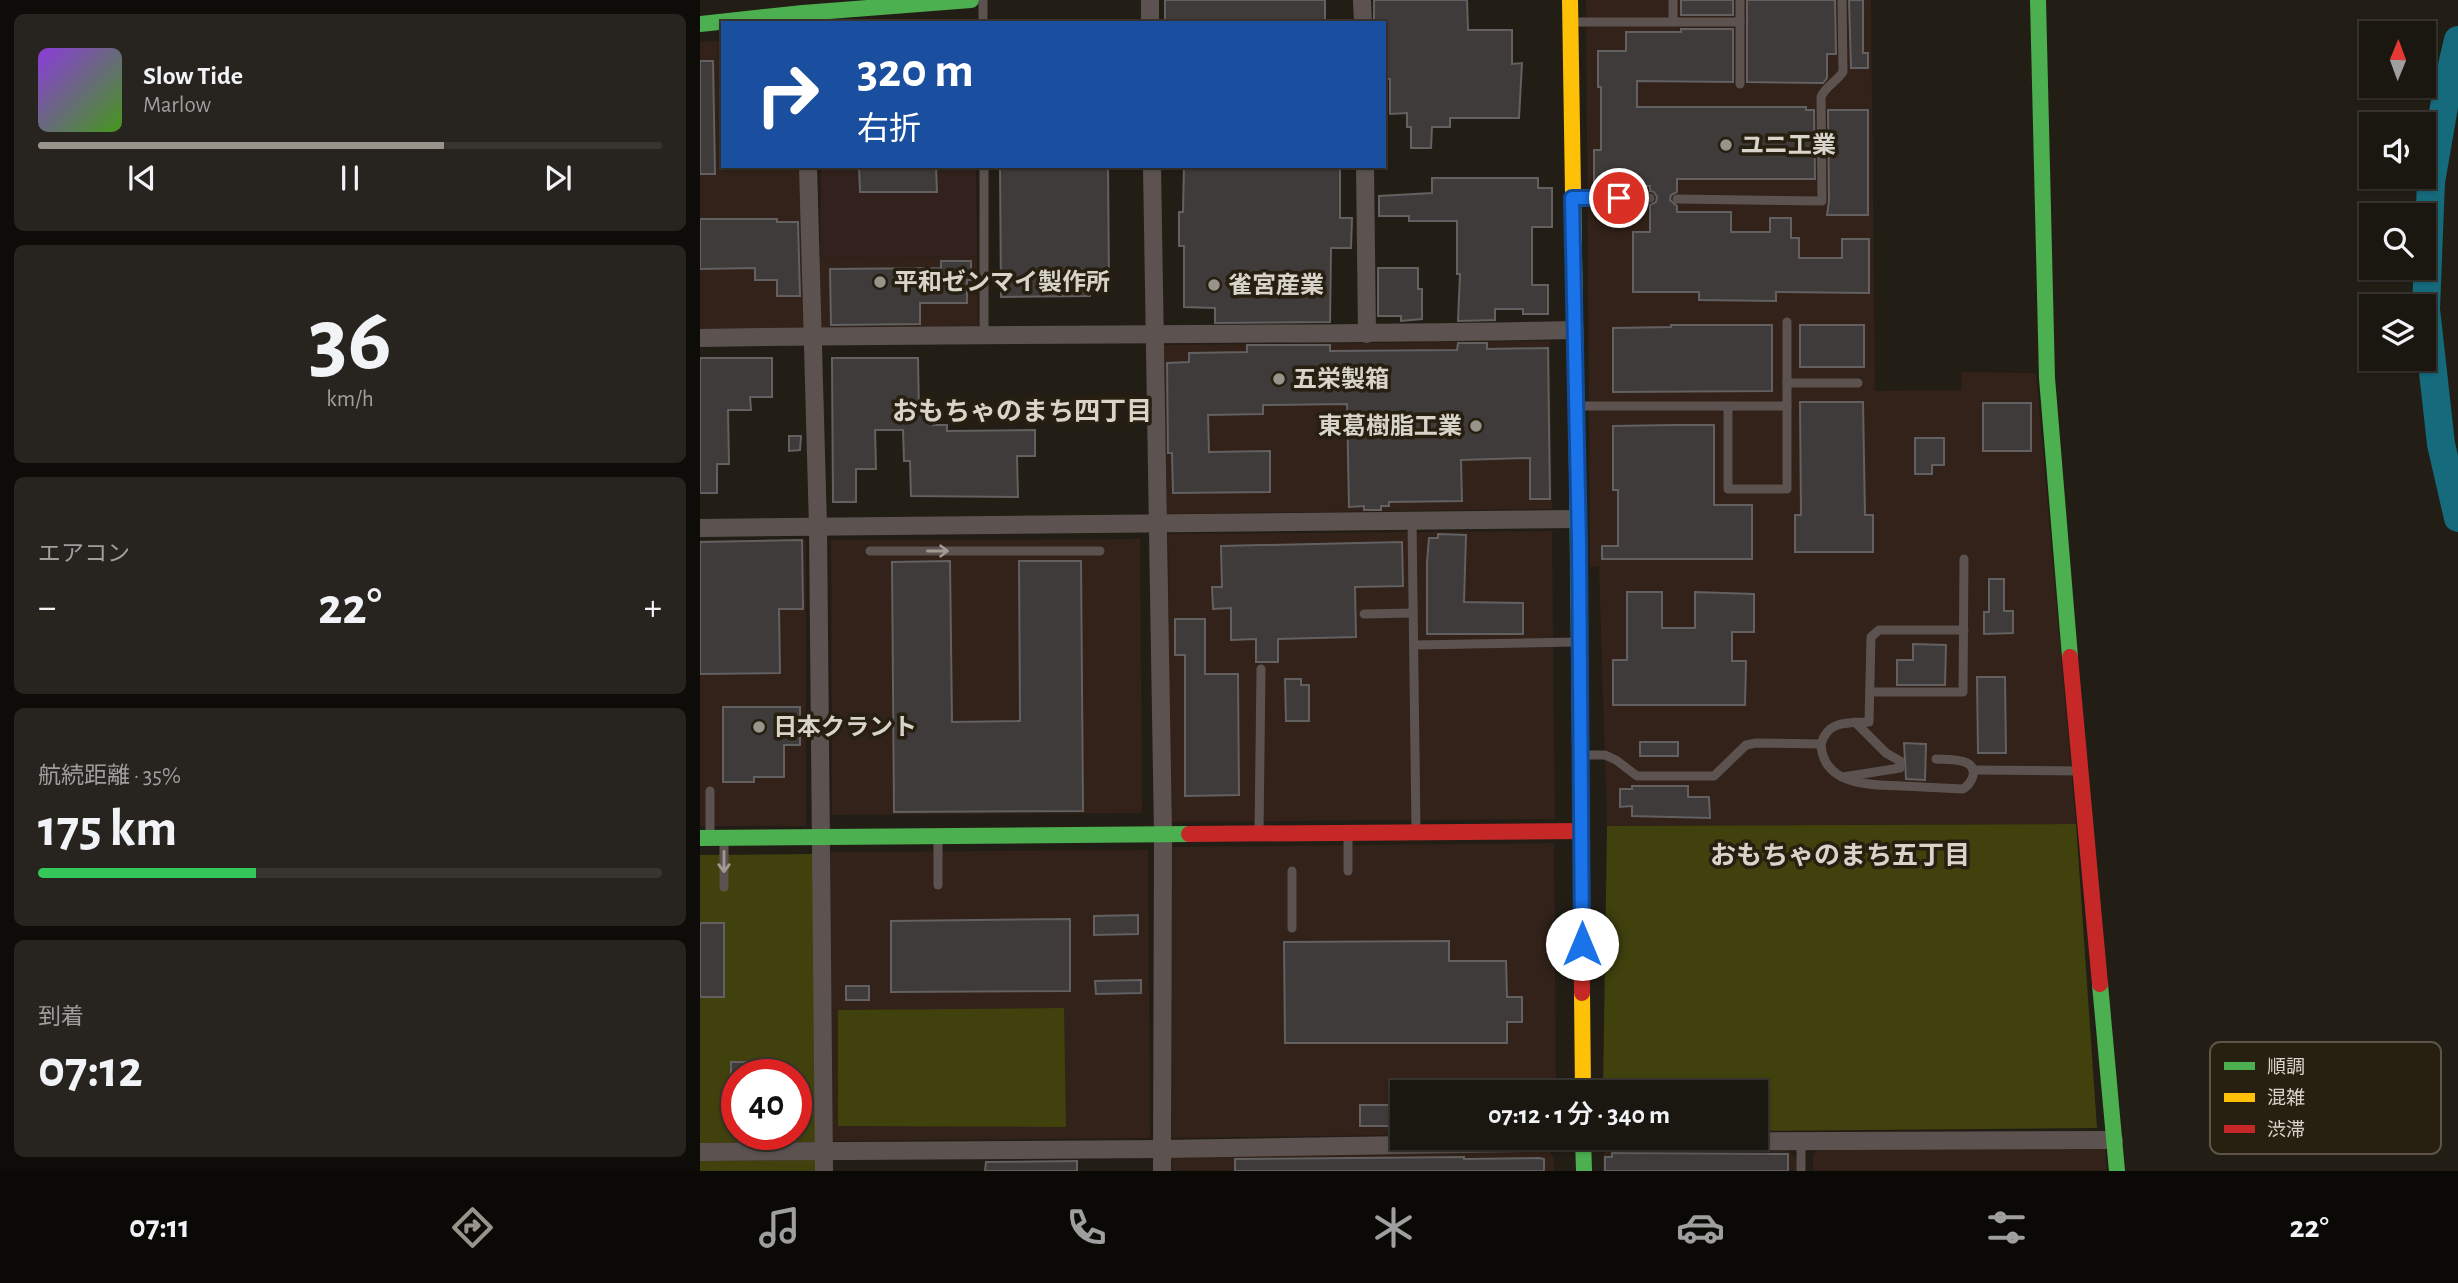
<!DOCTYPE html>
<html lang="ja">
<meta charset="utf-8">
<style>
:root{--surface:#1a1610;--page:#27231e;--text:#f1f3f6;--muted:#9f9f9f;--line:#383530;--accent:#99948b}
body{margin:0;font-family:"Alegreya Sans","Noto Sans JP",sans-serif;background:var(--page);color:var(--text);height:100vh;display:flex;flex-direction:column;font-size:26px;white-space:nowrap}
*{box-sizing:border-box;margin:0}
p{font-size:23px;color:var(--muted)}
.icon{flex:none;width:38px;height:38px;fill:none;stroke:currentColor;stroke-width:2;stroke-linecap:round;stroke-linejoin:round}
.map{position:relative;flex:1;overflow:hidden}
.side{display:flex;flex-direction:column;gap:14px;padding:14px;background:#0e0c09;width:700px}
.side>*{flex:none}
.guide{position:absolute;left:21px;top:21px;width:665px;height:147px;border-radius:0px;box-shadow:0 2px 5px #0004,0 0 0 2px var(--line);background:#1a4fa0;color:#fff;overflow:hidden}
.needle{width:46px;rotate:1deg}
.fabs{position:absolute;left:1659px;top:21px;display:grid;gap:14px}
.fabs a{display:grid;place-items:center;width:77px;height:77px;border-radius:0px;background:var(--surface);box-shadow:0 2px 5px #0004,0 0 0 2px var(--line);font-size:35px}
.speed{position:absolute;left:21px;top:1059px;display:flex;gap:14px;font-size:35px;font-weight:700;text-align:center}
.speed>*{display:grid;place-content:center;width:91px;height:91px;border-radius:50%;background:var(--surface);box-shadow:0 2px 5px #0004,0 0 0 2px var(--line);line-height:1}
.speed .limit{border:10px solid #d22;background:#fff;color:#111}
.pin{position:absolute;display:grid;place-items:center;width:60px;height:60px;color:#fff;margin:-30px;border:4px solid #fff;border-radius:50%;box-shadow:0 2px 7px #0007}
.me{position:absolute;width:77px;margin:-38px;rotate:0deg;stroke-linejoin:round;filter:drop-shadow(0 0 5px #0008)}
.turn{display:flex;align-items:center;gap:24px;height:147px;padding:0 21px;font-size:32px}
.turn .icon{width:91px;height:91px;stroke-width:2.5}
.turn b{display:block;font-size:49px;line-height:60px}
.big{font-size:52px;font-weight:600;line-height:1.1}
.side .tile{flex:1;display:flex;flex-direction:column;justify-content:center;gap:10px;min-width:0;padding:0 24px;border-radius:10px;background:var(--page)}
.side .dial{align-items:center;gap:0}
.dial b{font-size:91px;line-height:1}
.song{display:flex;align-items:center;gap:21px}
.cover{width:84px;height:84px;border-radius:10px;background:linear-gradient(135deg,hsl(270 70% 55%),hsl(100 70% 35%))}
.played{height:7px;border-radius:4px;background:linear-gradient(90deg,var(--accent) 65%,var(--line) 65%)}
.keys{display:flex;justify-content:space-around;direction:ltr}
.heat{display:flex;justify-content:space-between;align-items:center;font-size:38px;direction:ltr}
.charge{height:10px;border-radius:5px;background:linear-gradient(90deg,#34c759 35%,var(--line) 0)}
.trip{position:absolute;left:690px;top:1080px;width:378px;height:70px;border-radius:0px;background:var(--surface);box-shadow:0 2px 5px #0004,0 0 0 2px var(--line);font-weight:600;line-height:70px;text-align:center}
.tab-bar{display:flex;height:112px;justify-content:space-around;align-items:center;background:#0a0906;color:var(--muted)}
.tab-bar .icon{width:49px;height:49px}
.tab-bar .selected{color:var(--accent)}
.tab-bar b{font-size:32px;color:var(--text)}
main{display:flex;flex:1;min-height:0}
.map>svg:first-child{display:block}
</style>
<main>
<section class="side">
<div class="tile">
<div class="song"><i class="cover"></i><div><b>Slow Tide</b><p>Marlow</p></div></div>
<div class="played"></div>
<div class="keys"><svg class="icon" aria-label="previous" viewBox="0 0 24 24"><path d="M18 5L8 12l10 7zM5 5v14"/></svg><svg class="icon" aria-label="pause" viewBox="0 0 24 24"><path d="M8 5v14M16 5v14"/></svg><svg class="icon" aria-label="next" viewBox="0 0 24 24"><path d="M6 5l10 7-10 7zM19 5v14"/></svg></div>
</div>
<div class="tile dial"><b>36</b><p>km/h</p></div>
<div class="tile"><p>エアコン</p>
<div class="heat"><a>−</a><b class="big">22°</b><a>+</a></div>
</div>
<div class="tile"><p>航続距離 · 35%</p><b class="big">175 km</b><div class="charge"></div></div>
<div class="tile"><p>到着</p><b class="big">07:12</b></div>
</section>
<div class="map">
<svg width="1758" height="1171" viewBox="0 0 1758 1171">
<rect width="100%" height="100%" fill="#221e15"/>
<polygon fill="#32211c" points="121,166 276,166 277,256 120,258"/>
<g fill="#322219">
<polygon points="886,0 1171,0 1175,391 1261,390 1262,372 1336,373 1376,824 907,826 899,566 890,567"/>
<polygon points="23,40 23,166 102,166 106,329 0,330 0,42"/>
<polygon points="277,256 278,330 121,331 120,258"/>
<polygon points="850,341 852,509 464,514 462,345"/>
<polygon points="852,531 855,819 470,822 468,534"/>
<polygon points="440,539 442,813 132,815 131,540"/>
<rect x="0" y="540" width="106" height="286"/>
<polygon points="854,843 856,1092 702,1092 702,1135 472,1138 469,847"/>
<polygon points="448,850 450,1138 132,1141 130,852"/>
<polygon points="1405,1147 1407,1171 1113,1171 1113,1155 1117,1150"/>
<polygon points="848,1151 854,1157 854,1171 472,1171 471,1156"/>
<polygon points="907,1151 1089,1151 1099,1162 1099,1171 903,1171 903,1155"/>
</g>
<g fill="#40410d" fill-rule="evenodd">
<polygon points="1376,824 1397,1128 1055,1131 1055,1092 903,1092 907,826"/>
<path d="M112 854 115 859V1142L0 1143V855ZM37 1074H96V1134H37Z"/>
<polygon points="364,1008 366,1127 138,1126 138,1010"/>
<polygon points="115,1160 115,1171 0,1171 0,1161"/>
</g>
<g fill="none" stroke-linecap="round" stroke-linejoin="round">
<polyline stroke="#156a7c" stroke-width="28" points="1758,40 1749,78 1731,182 1726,309 1741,444 1758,518"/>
</g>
<g fill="#3e3b3a" stroke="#626060" stroke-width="2">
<rect x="465" y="0" width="160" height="23"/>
<polygon points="674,0 767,0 768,30 812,30 812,64 822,63 819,118 750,118 750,127 732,127 731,148 711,148 711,127 707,127 707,113 690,114 690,79 684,79 684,23 674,23"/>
<rect x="981" y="0" width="52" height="15"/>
<polygon points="1047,0 1135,0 1136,54 1127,54 1127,78 1123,83 1047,82"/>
<polygon points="1149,0 1163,0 1163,53 1168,53 1168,68 1151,68"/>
<polygon points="981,29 1033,29 1033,82 937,81 937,107 1106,107 1106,110 1114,110 1115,179 977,179 977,192 971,195 970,200 977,206 977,212 1031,212 1031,232 1070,232 1070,218 1091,218 1091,238 1099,238 1099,258 1142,258 1142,239 1169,239 1169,293 1076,292 1076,301 999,300 999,292 933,292 933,232 950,232 950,205 956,202 957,197 954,192 950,191 950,186 894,186 894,150 901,150 901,87 898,87 898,51 926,51 926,32 981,32"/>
<polygon points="0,61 13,61 15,174 0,174"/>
<polygon points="1128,110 1168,110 1168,215 1127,215 1129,201"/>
<polygon points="159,166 236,166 237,192 160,192"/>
<polygon points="300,166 408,166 409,287 390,287 390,296 301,297"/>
<polygon points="484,166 640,166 640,218 652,218 651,248 631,248 630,322 515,323 515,308 484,307 484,246 479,246 479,212 483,212"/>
<polygon points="732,178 838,178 838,188 852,188 852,227 832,227 832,285 848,285 848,314 823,314 823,309 795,309 795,320 758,321 760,274 757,274 757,221 709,221 709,216 679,216 679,196 732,193"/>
<polygon points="0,219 77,219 77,222 98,222 100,296 77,296 77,280 55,280 55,268 0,269"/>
<polygon points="241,261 271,261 271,280 267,280 267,303 220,303 220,324 131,325 130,269 241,268"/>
<polygon points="678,268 718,268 718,289 722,289 722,319 701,321 701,316 678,316"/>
<polygon points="971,325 1072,325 1072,391 913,392 913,328 971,327"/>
<rect x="1100" y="325" width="64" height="42"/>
<polygon points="758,343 787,343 787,349 848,348 850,499 830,499 830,458 761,460 762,501 689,502 689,506 681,506 681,510 664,510 664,506 649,507 647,404 563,405 563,414 508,415 509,452 570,451 570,492 473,493 472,453 468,453 467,363 489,362 489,353 547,352 547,345 630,345 630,351 757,350"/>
<polygon points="0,358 72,358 72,397 50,397 51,410 28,410 29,464 17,464 17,493 0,493"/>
<polygon points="132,358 218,358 219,413 232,413 233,425 247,425 247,431 335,430 335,456 317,456 318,497 211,496 210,461 204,461 203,430 175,430 176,469 156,469 156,502 133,502"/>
<polygon points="1100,402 1163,402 1165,515 1173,515 1173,552 1095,552 1095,515 1101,515"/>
<rect x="1283" y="403" width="48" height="48"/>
<polygon points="972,425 1014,425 1014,505 1052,505 1052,559 902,559 902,546 918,546 918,490 913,490 913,426"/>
<polygon points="89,436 101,436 100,450 89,451"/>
<polygon points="1215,438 1244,438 1244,465 1232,465 1232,474 1215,474"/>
<polygon points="738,534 766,535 764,602 823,603 823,634 727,634 727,562 729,538 738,538"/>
<polygon points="102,540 103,609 79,609 80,673 0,674 0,542"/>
<polygon points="702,542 703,586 655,587 656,637 578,639 578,662 556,662 556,639 531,640 531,608 513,609 512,587 522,587 521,546"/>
<polygon points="250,561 252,722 320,721 319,561 381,561 383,811 194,812 192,562"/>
<polygon points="1289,579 1304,579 1304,611 1313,611 1313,633 1284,634 1284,612 1289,612"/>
<polygon points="927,592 962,592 962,628 995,628 995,592 1054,594 1054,632 1032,632 1032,661 1046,661 1045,705 913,705 913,660 927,660"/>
<polygon points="475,619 505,619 505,674 538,674 539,795 485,796 485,655 475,655"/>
<polygon points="1213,644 1246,645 1245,685 1197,685 1197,660 1213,660"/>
<polygon points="1277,677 1305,677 1306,753 1278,753"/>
<polygon points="585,679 601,679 601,685 609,685 609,721 586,721"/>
<polygon points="23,707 100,707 100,745 84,745 84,777 54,777 54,782 23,782"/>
<rect x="940" y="742" width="38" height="14"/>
<polygon points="1204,743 1226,744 1225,780 1206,779"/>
<polygon points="932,786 988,786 988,797 1009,797 1010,818 932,816 932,806 920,807 920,789 932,789"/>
<polygon points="438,915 438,934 394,935 394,916"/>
<polygon points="370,919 370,991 191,992 191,921"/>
<rect x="0" y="923" width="24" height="74"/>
<polygon points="749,941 749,961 806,961 807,997 822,997 822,1022 807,1022 807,1043 585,1043 584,942"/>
<polygon points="441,980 441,993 396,994 395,981"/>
<rect x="146" y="986" width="23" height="14"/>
<rect x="31" y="1062" width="17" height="12"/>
<rect x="660" y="1105" width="42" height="21"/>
<polygon points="912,1153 1088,1154 1088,1171 905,1171 905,1157 912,1157"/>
<polygon points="764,1157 764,1159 839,1158 844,1159 844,1171 535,1171 535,1159"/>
<polygon points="377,1161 377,1171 285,1171 286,1162"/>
</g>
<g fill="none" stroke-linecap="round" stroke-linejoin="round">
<g stroke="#5c5350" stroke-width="9">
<polyline points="283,0 283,23"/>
<polyline points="872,22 1040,22"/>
<polyline points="973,22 973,0"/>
<polyline points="1040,84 1040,0"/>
<polyline points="284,166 284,334"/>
<polyline points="874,198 950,198"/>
<path d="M977 199 1122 201 1121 97C1125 87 1136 82 1143 72L1142 0"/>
<polyline points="1087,383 1158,383"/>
<polyline points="877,406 1087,406"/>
<polyline points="1028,406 1028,489 1087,489 1087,322"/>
<polyline points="712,521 716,831"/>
<polyline points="170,551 400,551"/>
<polyline points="664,614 713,613"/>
<polyline points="714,645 876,642"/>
<polyline points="1170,692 1263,692 1264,559"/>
<path d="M1121 744C1123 786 1171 785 1202 786 1222 787 1243 788 1263 789 1268 786 1271 782 1273 776 1277 757 1247 760 1236 759"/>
<path d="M882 755H905L916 760 937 776H1014L1046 745 1056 743 1121 744C1128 720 1148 723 1169 722L1171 637 1179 630H1264"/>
<polyline points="1273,770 1380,771"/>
<polyline points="1143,777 1200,768 1200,761 1186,753 1155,722"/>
<polyline points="10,791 10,838"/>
<polyline points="559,832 561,669"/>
<polyline points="238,837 238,885"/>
<polyline points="24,840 24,887"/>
<polyline points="592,871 592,928"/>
<polyline points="648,871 648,835"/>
<polyline points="1101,1141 1101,1171"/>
</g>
<g stroke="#5c5350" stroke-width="18">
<polyline points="450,0 450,23"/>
<polyline points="662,0 663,23"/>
<polyline points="108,166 118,527 124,1171"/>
<polyline points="452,166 463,835 462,1171"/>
<polyline points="665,166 667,334"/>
<path d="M0 338C291 333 582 336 874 330"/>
<polyline points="0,528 878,519"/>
<polyline points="0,1152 462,1149 883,1142 1414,1140"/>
</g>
<g stroke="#4caf50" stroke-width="16">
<polyline points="1338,0 1347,378 1370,657"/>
<polyline points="0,24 103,13 271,0"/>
<polyline points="876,384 881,833"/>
<polyline points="0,838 489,834"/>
<polyline points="1400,984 1417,1171"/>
<polyline points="883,1138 884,1171"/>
</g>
<g stroke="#ffc107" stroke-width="16">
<polyline points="870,0 876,384"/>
<polyline points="882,993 883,1092"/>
</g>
<g stroke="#c62828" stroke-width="16">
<polyline points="1370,657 1400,984"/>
<polyline points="881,833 882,993"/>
<polyline points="489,834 881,831"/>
</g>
</g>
<defs><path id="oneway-shaft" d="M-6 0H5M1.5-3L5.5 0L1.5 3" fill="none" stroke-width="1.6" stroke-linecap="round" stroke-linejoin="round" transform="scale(1.75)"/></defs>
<g stroke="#a19a93">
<use href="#oneway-shaft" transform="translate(238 551)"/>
<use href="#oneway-shaft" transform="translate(24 862) rotate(90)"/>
</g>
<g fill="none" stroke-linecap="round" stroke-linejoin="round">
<defs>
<polyline id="route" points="882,944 879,544 872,198 919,198"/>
</defs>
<use href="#route" stroke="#114b97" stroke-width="18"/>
<use href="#route" stroke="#1a73e8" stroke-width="12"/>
</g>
<g fill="#99948b" stroke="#271f10" stroke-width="2.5">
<circle cx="1026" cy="145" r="7"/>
<circle cx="180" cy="282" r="7"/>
<circle cx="514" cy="285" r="7"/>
<circle cx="579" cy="379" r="7"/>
<circle cx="776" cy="426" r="7"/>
<circle cx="59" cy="727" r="7"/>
</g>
<g text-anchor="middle" stroke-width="7" stroke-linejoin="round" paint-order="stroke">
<g font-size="24" font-weight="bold" fill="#d9d4ca" stroke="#271f10" text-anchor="start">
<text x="1040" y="153">ユニ工業</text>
<text x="194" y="290">平和ゼンマイ製作所</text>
<text x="528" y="293">雀宮産業</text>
<text x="593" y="387">五栄製箱</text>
<text x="762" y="434" text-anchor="end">東葛樹脂工業</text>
<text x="73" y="735">日本クラント</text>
</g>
<g font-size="26" font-weight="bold" fill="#d9d4ca" stroke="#271f10">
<text x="322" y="420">おもちゃのまち四丁目</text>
<text x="1140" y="864">おもちゃのまち五丁目</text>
</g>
</g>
<rect x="1510" y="1042" width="231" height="112" rx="10" fill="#271f10" stroke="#5c5548" stroke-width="2"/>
<rect x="1524" y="1062" width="31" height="8" fill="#4caf50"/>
<rect x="1524" y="1093" width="31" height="9" fill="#ffc107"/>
<rect x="1524" y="1125" width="31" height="8" fill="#c62828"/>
<g font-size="19" fill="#d9d4ca">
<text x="1567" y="1073">順調</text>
<text x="1567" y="1104">混雑</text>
<text x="1567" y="1136">渋滞</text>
</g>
</svg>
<div class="fabs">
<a><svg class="needle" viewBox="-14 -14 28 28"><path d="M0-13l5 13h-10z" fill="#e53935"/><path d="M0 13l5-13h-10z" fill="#9f9f9f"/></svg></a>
<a><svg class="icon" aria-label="sound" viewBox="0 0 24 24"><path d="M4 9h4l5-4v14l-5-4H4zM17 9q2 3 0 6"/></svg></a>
<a><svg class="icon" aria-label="search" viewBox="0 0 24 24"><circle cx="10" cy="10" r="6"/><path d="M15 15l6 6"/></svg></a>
<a><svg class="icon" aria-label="layers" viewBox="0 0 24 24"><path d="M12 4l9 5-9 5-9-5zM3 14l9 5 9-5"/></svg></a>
</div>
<div class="speed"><div class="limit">40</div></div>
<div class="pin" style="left:919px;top:198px;background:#d93025"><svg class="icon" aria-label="arrive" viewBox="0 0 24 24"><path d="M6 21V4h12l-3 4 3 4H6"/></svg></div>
<svg class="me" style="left:882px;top:944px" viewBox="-20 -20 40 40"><circle r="19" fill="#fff"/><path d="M0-13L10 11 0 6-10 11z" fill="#1a73e8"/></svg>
<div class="trip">07:12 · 1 分 · 340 m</div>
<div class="guide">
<div class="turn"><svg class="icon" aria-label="right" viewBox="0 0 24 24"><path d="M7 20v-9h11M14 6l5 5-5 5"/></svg><div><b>320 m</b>右折</div></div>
</div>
</div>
</main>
<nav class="tab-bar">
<b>07:11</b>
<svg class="icon selected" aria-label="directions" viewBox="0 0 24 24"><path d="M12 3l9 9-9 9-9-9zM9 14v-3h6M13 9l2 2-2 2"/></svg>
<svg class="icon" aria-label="music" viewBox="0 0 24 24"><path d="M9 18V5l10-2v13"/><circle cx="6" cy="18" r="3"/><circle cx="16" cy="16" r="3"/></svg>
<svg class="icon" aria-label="phone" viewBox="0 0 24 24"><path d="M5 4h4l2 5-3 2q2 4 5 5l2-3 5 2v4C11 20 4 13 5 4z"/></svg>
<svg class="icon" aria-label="climate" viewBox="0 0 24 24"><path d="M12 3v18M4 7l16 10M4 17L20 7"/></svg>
<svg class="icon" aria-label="car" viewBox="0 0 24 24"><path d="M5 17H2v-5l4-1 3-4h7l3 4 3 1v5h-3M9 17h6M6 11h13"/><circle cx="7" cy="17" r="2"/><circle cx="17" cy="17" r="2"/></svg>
<svg class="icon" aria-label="filters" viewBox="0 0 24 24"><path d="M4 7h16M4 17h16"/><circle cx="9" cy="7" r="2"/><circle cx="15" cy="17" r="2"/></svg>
<b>22°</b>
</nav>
